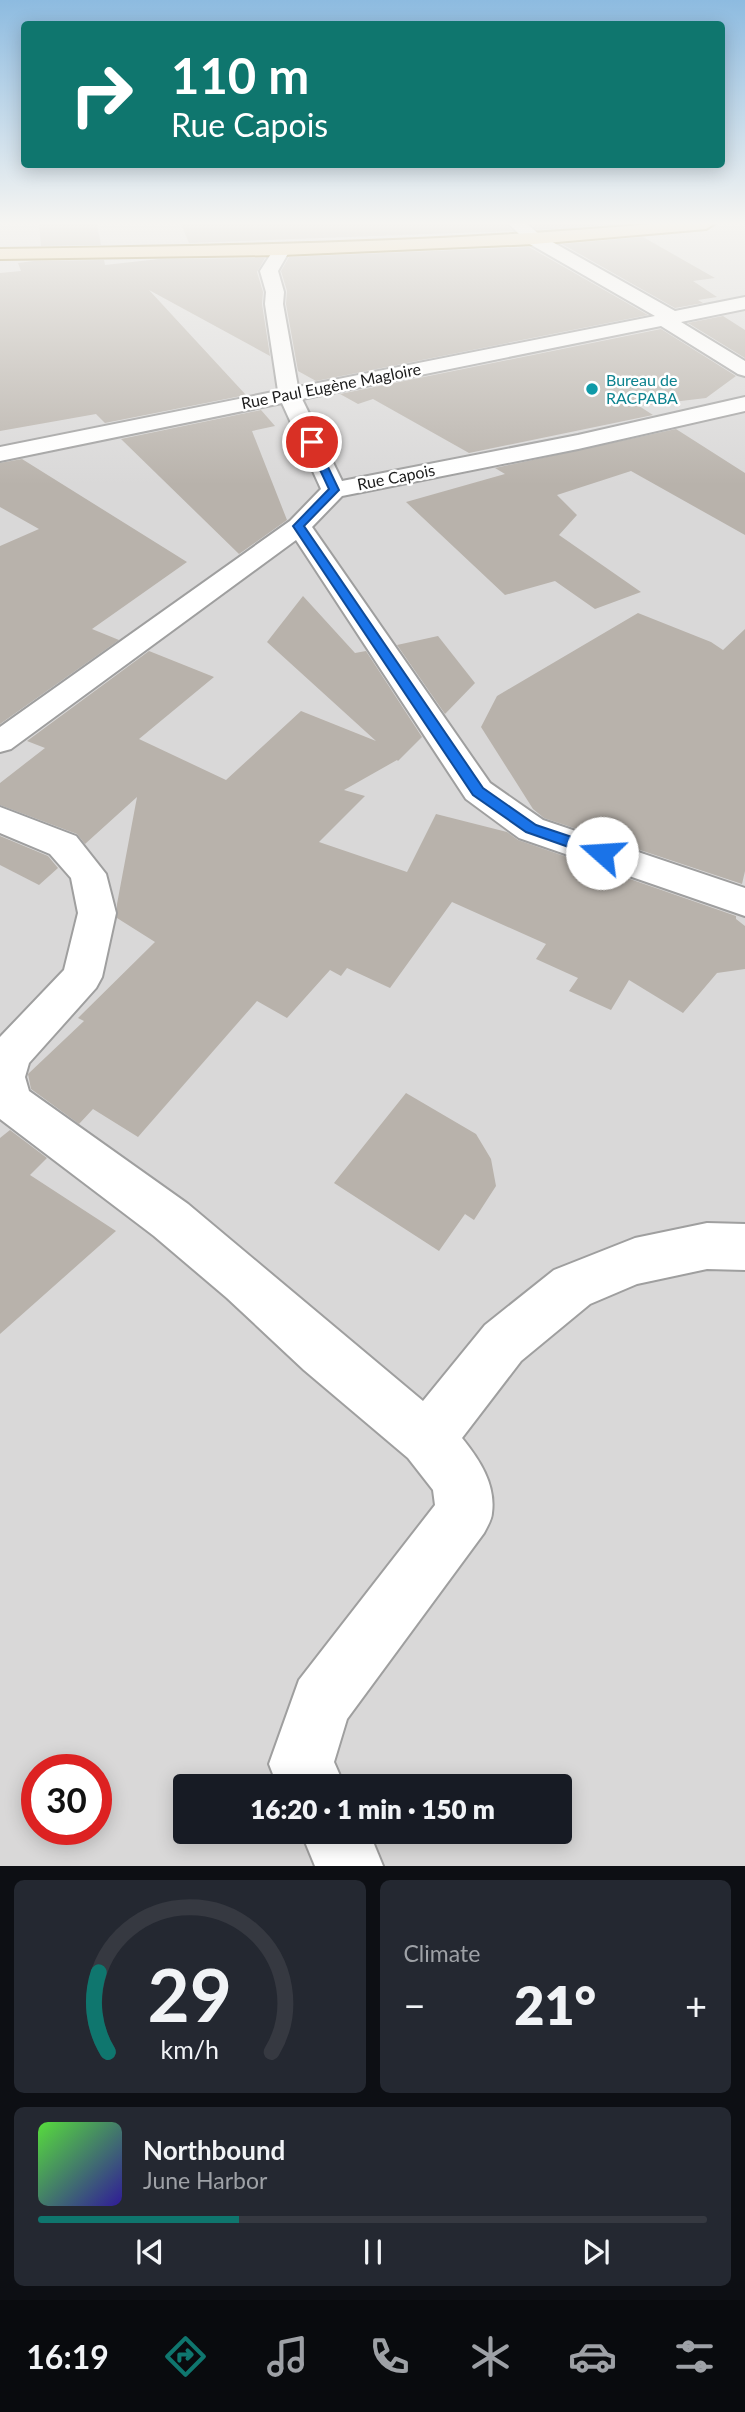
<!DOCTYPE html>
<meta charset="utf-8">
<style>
:root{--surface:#171b24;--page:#242831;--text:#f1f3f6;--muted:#9ea1a6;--line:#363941;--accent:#0f766e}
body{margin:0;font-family:Lato,sans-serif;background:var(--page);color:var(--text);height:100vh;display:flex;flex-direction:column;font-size:26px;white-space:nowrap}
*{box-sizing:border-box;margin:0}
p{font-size:23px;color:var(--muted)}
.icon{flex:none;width:38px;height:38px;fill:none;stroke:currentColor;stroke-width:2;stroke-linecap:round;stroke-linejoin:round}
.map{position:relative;height:1866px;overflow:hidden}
.details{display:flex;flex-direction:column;gap:14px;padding:14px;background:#0d0f14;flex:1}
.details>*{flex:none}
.banner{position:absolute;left:21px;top:21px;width:704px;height:147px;border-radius:7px;box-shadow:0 4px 18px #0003;background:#0f766e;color:#fff;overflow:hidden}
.speed{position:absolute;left:21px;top:1754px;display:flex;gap:14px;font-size:35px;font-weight:700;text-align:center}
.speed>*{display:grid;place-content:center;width:91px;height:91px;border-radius:50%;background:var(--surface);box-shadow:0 4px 18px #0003;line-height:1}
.speed .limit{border:10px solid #d22;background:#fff;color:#111}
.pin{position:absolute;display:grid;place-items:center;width:60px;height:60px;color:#fff;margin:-30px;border:4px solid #fff;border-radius:50%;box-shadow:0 2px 7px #0007}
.me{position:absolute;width:77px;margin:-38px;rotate:289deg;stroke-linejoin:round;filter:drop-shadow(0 0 5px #0008)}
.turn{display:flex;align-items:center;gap:24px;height:147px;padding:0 35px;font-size:32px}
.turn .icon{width:91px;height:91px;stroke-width:2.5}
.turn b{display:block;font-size:49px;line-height:60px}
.big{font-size:52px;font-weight:800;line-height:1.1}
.details .tile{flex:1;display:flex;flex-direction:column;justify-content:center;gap:10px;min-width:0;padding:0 24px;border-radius:10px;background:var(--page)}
.details .dial{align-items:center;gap:0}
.dial svg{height:182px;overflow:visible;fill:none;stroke:var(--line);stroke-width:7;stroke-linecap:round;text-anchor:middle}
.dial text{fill:var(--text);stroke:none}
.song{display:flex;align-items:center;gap:21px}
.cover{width:84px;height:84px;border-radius:10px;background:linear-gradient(135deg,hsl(110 70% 55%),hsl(250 70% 35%))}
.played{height:7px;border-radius:4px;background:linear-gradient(90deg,var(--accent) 30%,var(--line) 30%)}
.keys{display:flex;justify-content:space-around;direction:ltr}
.heat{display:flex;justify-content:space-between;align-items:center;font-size:38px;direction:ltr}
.details .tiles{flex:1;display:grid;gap:14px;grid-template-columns:1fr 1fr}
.tile:last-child{grid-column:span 2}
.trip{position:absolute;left:173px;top:1774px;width:399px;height:70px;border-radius:7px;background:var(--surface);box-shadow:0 4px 18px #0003;font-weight:800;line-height:70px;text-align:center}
.menu{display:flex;height:112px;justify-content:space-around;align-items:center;background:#090b0e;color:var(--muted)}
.menu .icon{width:49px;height:49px}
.menu .current{color:var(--accent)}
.menu b{font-size:32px;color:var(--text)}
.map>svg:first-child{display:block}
</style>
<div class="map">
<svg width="745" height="1866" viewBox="0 0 745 1866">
<rect width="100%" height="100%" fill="#ebe9e1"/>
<path fill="#d9d8d8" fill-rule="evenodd" d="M0 224H745V1866H0ZM37 1769H96V1829H37ZM186 1787H560V1832H186Z"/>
<g fill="#b8b2ab">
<polygon points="39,224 97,224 101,245 41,246"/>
<polygon points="181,224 506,224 513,231 189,243"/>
<polygon points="531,224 619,224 538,230"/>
<polygon points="643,237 715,278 693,281 717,297 698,300 703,303 675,308 562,244"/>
<polygon points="529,247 648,315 316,381 298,371 286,304 287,291 281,271 289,257"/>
<polygon points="265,258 257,272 263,292 262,304 270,356 149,290 246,395 105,423 96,414 0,431 0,273 21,271 18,263 34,261 104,260 105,265 159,259"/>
<polygon points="723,316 745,330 745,358 688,323"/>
<polygon points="661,329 736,376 706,398 639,406 653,415 469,453 373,399 358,404 340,394"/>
<polygon points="261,410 275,426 252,431 287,520 239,554 121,439"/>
<polygon points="676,429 745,473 745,535 631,471 557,495 577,515 559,535 641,592 595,609 555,581 505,595 406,502 505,474 495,468"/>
<polygon points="22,459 187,562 92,629 119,640 0,724 0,546 39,529 0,507 0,463"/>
<polygon points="303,596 355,653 366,651 422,737 398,761 397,760 344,790 365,796 319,842 407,872 436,814 507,832 518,840 736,916 736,919 745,926 745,969 717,973 683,1013 629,980 611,1010 569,991 578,978 536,959 546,944 452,902 390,988 347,968 341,976 330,970 287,1018 257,1001 138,1137 93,1109 79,1124 31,1089 28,1074 84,1021 78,1018 155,942 117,918 117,904 137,797 85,844 77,834 0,805 0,783 45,748 27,741 149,651 214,677 139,739 226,780 301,711 376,741 267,642"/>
<polygon points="638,613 711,642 723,650 745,629 745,871 742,884 544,818 533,809 481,727 497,696"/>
<polygon points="438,636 475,683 445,714 397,645"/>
<polygon points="0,836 48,856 58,868 39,885 0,865"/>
<polygon points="406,1093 476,1134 491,1159 496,1186 474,1220 465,1214 439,1251 334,1183"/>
<polygon points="10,1130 47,1158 30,1175 116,1231 0,1334 0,1138"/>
</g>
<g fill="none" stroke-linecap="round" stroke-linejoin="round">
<defs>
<g id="minor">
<polygon points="509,224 527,224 540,235 675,311 745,297 745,309 681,322 745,361 745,376 738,374 661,326 302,399 342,481 578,435 745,397 745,411 578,449 342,496 312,527 490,783 543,820 745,888 745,916 519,838 466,799 296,540 11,749 0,752 0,727 290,521 321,489 282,403 0,461 0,447 278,391 265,304 266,292 260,271 276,246 282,245 290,250 278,271 284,292 283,304 298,387 655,316 528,243"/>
<path d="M0 807 76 836 106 874 116 913 102 977 96 988 29 1063 25 1077 29 1091 188 1204 423 1401 485 1325 554 1270 635 1238 707 1223 745 1224V1270L707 1269 637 1284 590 1304 521 1361 462 1438C479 1459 496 1484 492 1513 492 1519 487 1527 484 1533L347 1719 334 1762 345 1787H278L269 1764 299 1680 435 1505 433 1490 408 1458 304 1370 227 1298 154 1236 0 1119V1037L64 970 78 913 71 878 50 854 0 833Z"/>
<polygon points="301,1832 369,1832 383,1866 315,1866"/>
</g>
<path id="major" d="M651 224H714L706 229 534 244 282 255 0 259V249C217 246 434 243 651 224Z"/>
</defs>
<use href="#minor" stroke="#9f9f9f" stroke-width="4"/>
<use href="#major" stroke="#82660f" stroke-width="4"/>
<use href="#minor" fill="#fff" fill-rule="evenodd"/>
<use href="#major" fill="#f1d5a0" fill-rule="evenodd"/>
</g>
<linearGradient id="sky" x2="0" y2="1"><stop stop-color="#8dbbe0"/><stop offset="0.46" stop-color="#f6f5f2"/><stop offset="1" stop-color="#f6f5f2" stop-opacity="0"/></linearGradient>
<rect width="745" height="485" fill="url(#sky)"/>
<polygon fill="#1a73e8" stroke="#114b97" stroke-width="2" points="312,439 316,442 339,490 304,526 483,788 536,825 608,849 610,853 608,857 597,857 526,832 473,795 293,526 329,489 307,442"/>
<circle fill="#0f9aa8" stroke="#fff" stroke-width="2.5" cx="592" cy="389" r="7"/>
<g text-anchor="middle" stroke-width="5" stroke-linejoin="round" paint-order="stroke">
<g font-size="16" fill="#0d838f" stroke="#fff" text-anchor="start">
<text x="606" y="386">Bureau de<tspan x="606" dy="18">RACPABA</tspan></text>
</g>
<g font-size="16" fill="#1b1b1b" stroke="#fff">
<text transform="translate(331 386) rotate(-11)" y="6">Rue Paul Eugène Magloire</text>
<text transform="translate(396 477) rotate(-11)" y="6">Rue Capois</text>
</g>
</g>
</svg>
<div class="speed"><div class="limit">30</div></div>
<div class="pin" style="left:312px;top:442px;background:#d93025"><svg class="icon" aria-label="arrive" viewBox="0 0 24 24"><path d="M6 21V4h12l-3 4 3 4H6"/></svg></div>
<svg class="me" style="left:602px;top:853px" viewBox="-20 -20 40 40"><circle r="19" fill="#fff"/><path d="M0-13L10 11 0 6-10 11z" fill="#1a73e8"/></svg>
<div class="trip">16:20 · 1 min · 150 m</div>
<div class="banner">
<div class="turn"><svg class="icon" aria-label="right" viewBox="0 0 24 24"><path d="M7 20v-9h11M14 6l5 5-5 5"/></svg><div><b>110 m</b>Rue Capois</div></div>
</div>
</div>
<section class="details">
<div class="tiles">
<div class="tile dial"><svg viewBox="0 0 100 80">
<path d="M14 69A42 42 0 1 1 86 69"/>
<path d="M14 69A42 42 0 0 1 10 34" stroke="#0f766e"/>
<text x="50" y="56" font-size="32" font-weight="700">29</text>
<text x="50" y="72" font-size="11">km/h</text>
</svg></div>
<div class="tile"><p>Climate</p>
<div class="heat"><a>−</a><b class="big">21°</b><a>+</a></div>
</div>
<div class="tile">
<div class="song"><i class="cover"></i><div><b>Northbound</b><p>June Harbor</p></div></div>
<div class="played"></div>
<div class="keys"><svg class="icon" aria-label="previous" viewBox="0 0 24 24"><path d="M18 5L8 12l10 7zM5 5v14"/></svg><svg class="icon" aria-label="pause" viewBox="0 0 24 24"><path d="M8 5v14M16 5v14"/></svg><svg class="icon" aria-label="next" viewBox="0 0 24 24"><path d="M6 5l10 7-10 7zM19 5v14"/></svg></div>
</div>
</div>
</section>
<nav class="menu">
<b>16:19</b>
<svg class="icon current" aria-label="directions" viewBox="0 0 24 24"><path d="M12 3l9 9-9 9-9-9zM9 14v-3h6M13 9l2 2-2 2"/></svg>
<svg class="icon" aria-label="music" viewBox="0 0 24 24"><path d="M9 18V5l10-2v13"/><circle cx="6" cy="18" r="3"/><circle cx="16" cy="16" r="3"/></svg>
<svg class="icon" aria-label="phone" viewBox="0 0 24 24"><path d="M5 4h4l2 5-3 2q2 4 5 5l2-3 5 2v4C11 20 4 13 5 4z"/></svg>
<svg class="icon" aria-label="climate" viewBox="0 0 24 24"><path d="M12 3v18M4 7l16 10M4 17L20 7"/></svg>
<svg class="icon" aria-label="car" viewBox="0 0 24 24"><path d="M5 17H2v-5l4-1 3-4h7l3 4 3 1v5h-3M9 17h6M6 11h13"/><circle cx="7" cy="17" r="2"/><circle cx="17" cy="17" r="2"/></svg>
<svg class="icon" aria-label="filters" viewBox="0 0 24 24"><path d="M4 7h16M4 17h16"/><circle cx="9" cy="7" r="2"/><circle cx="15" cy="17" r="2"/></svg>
</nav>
